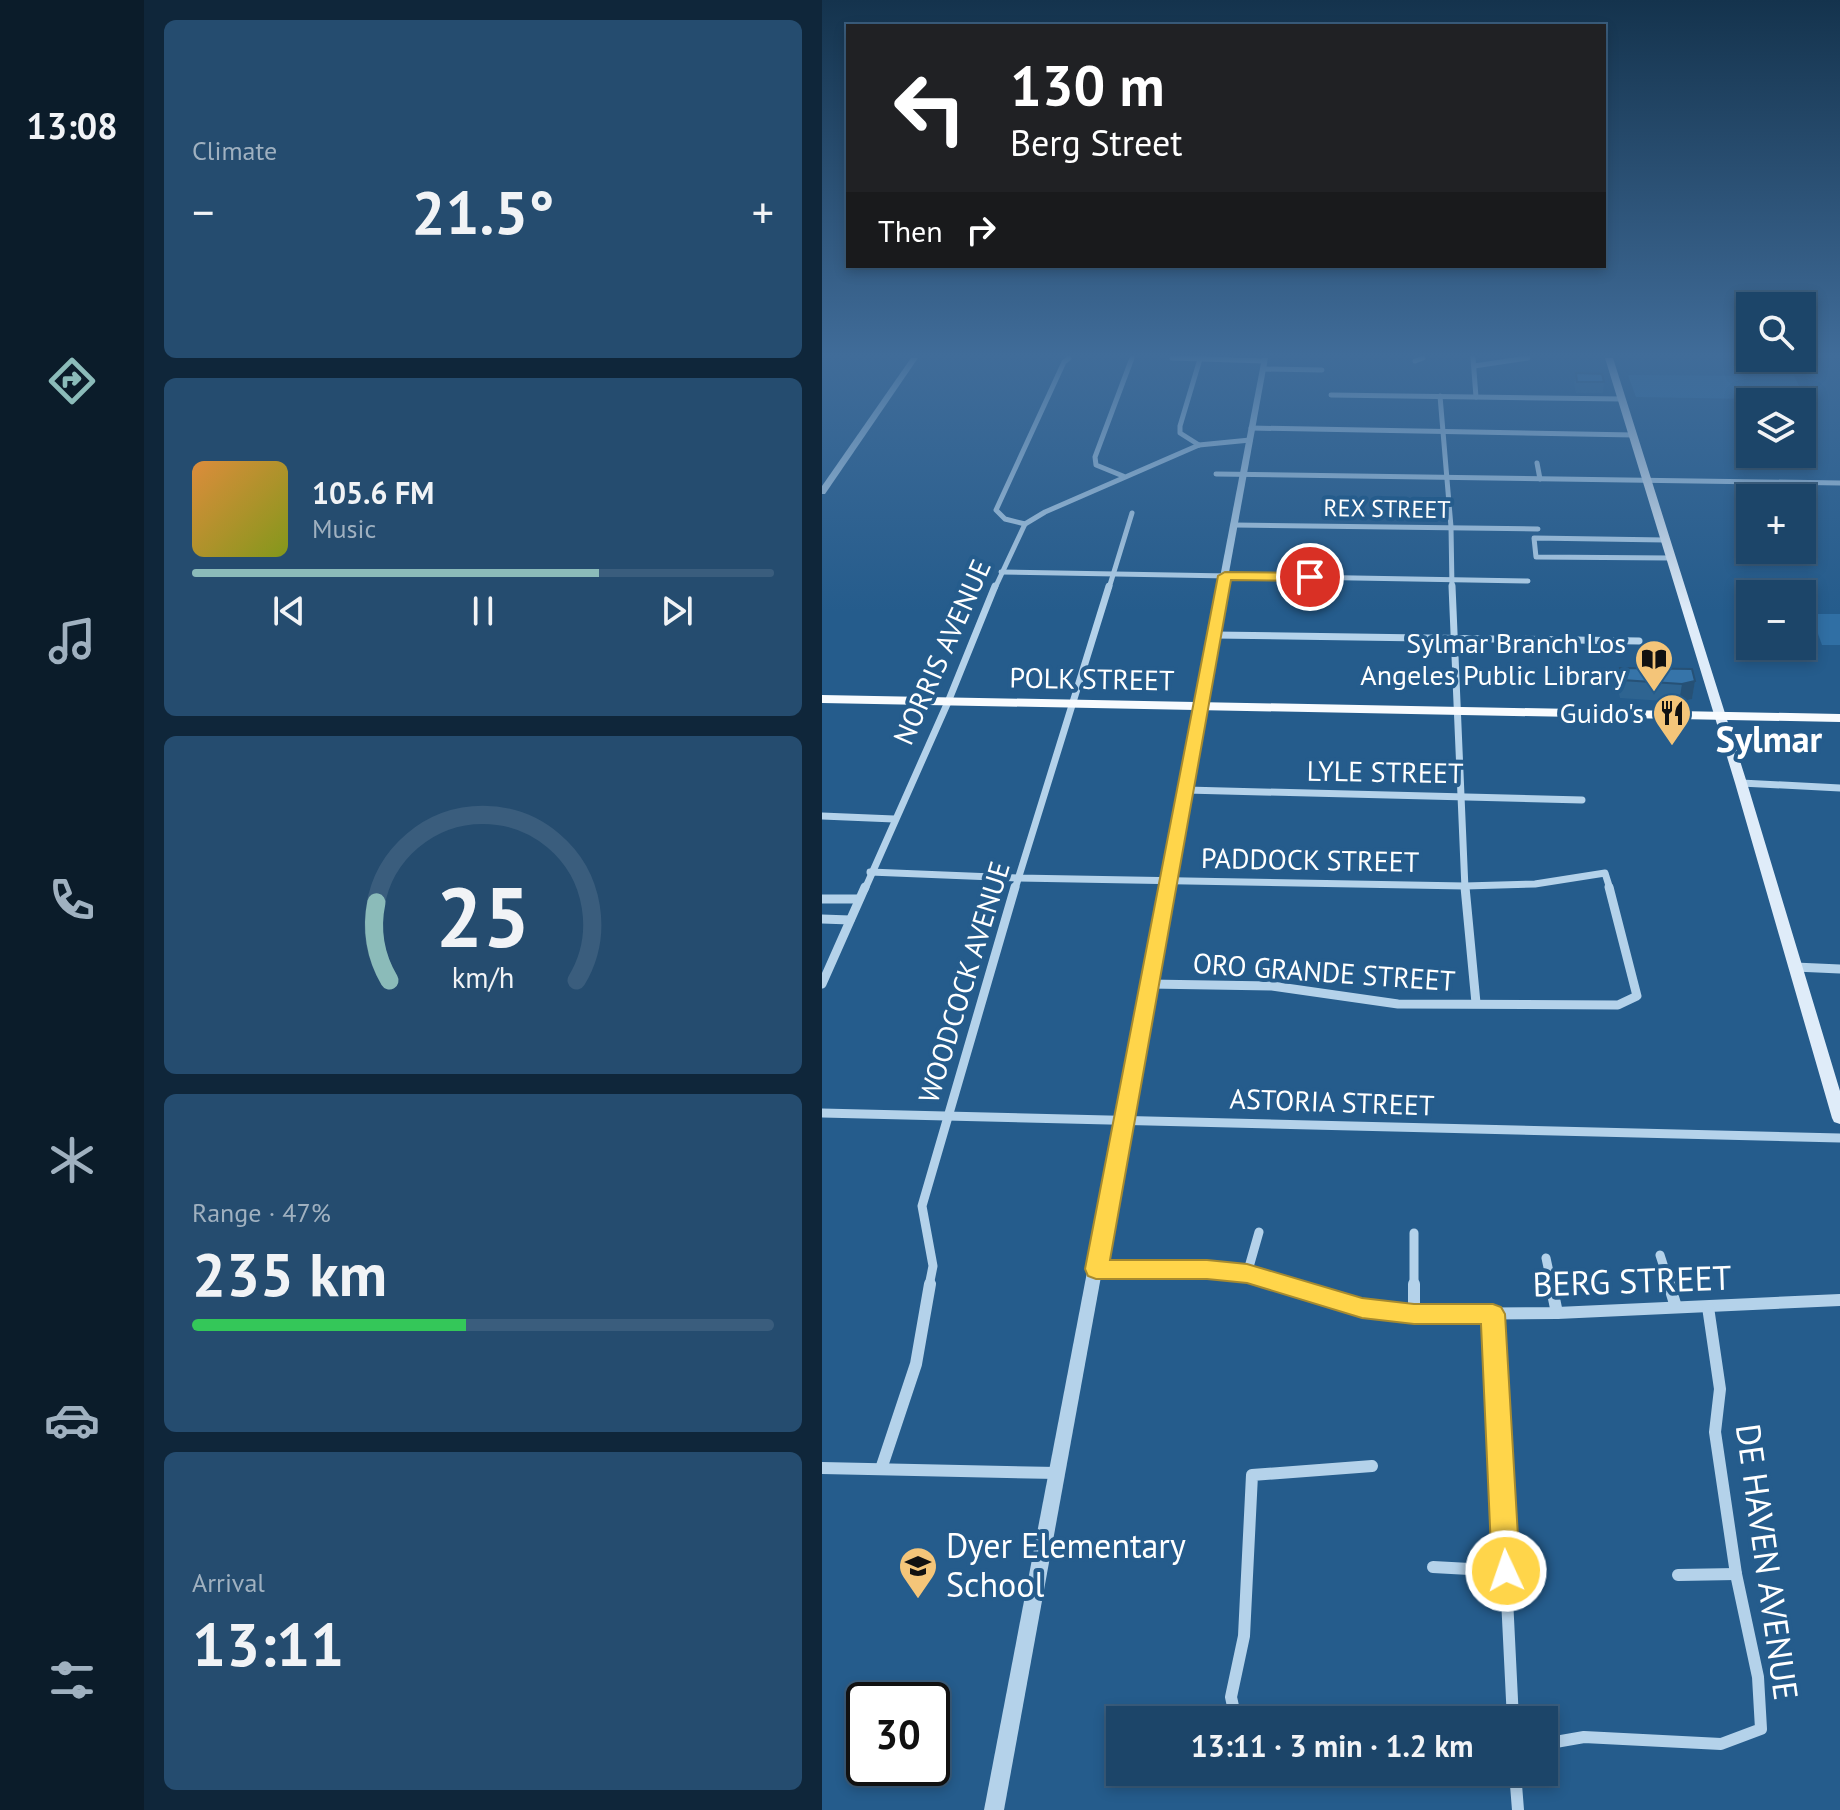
<!DOCTYPE html>
<meta charset="utf-8">
<style>
:root{--surface:#1c4569;--page:#254c6f;--text:#f1f3f6;--muted:#a0b1c0;--line:#3a5d7d;--accent:#8bbbb9}
body{margin:0;font-family:"PT Sans",sans-serif;background:var(--page);color:var(--text);height:100vh;display:flex;flex-direction:column;font-size:30px;white-space:nowrap}
*{box-sizing:border-box;margin:0}
p{font-size:26px;color:var(--muted)}
.icon{flex:none;width:44px;height:44px;fill:none;stroke:currentColor;stroke-width:2;stroke-linecap:round;stroke-linejoin:round}
.map{position:relative;flex:1;overflow:hidden}
.side{display:flex;flex-direction:column;gap:20px;padding:20px;background:#0f263a;width:678px}
.side>*{flex:none}
.guide{position:absolute;left:24px;top:24px;width:760px;height:244px;border-radius:0px;box-shadow:0 4px 12px #0003,0 0 0 2px var(--line);background:#202124;color:#fff;overflow:hidden}
.tools{position:absolute;left:914px;top:292px;display:grid;gap:16px}
.tools a{display:grid;place-items:center;width:80px;height:80px;border-radius:0px;background:var(--surface);box-shadow:0 4px 12px #0003,0 0 0 2px var(--line);font-size:40px}
.speed{position:absolute;left:24px;top:1682px;display:flex;gap:16px;font-size:40px;font-weight:700;text-align:center}
.speed>*{display:grid;place-content:center;width:104px;height:104px;border-radius:50%;background:var(--surface);box-shadow:0 4px 12px #0003,0 0 0 2px var(--line);line-height:1}
.speed .limit{border:4px solid #111;border-radius:12px;background:#fff;color:#111}
.pin{position:absolute;display:grid;place-items:center;width:68px;height:68px;color:#fff;margin:-34px;border:4px solid #fff;border-radius:50%;box-shadow:0 2px 8px #0007}
.me{position:absolute;width:88px;margin:-44px;rotate:357deg;stroke-linejoin:round;filter:drop-shadow(0 0 6px #0008)}
.turn{display:flex;align-items:center;gap:28px;height:168px;padding:0 32px;font-size:36px}
.turn .icon{width:104px;height:104px;stroke-width:2.5}
.turn b{display:block;font-size:56px;line-height:68px}
.then{display:flex;align-items:center;height:76px;padding:0 32px;background:#0003;gap:16px;font-size:30px}
.big{font-size:60px;font-weight:700;line-height:1.1}
.side .tile{flex:1;display:flex;flex-direction:column;justify-content:center;gap:12px;min-width:0;padding:0 28px;border-radius:12px;background:var(--page)}
.side .dial{align-items:center;gap:0}
.dial svg{height:208px;overflow:visible;fill:none;stroke:var(--line);stroke-width:7;stroke-linecap:round;text-anchor:middle}
.dial text{fill:var(--text);stroke:none}
.song{display:flex;align-items:center;gap:24px}
.cover{width:96px;height:96px;border-radius:12px;background:linear-gradient(135deg,hsl(30 70% 55%),hsl(70 70% 35%))}
.played{height:8px;border-radius:4px;background:linear-gradient(90deg,var(--accent) 70%,var(--line) 70%)}
.keys{display:flex;justify-content:space-around;direction:ltr}
.heat{display:flex;justify-content:space-between;align-items:center;font-size:44px;direction:ltr}
.charge{height:12px;border-radius:6px;background:linear-gradient(90deg,#34c759 47%,var(--line) 0)}
.trip{position:absolute;left:284px;top:1706px;width:452px;height:80px;border-radius:0px;background:var(--surface);box-shadow:0 4px 12px #0003,0 0 0 2px var(--line);font-weight:700;line-height:80px;text-align:center}
main{display:flex;flex:1;min-height:0}
.menu{display:flex;flex-direction:column;width:144px;justify-content:space-around;align-items:center;background:#0b1c2a;color:var(--muted)}
.menu .icon{width:56px;height:56px}
.menu .selected{color:var(--accent)}
.menu b{font-size:36px;color:var(--text)}
.map>svg:first-child{display:block}
</style>
<main>
<nav class="menu">
<b>13:08</b>
<svg class="icon selected" aria-label="directions" viewBox="0 0 24 24"><path d="M12 3l9 9-9 9-9-9zM9 14v-3h6M13 9l2 2-2 2"/></svg>
<svg class="icon" aria-label="music" viewBox="0 0 24 24"><path d="M9 18V5l10-2v13"/><circle cx="6" cy="18" r="3"/><circle cx="16" cy="16" r="3"/></svg>
<svg class="icon" aria-label="phone" viewBox="0 0 24 24"><path d="M5 4h4l2 5-3 2q2 4 5 5l2-3 5 2v4C11 20 4 13 5 4z"/></svg>
<svg class="icon" aria-label="climate" viewBox="0 0 24 24"><path d="M12 3v18M4 7l16 10M4 17L20 7"/></svg>
<svg class="icon" aria-label="car" viewBox="0 0 24 24"><path d="M5 17H2v-5l4-1 3-4h7l3 4 3 1v5h-3M9 17h6M6 11h13"/><circle cx="7" cy="17" r="2"/><circle cx="17" cy="17" r="2"/></svg>
<svg class="icon" aria-label="filters" viewBox="0 0 24 24"><path d="M4 7h16M4 17h16"/><circle cx="9" cy="7" r="2"/><circle cx="15" cy="17" r="2"/></svg>
</nav>
<section class="side">
<div class="tile"><p>Climate</p>
<div class="heat"><a>−</a><b class="big">21.5°</b><a>+</a></div>
</div>
<div class="tile">
<div class="song"><i class="cover"></i><div><b>105.6 FM</b><p>Music</p></div></div>
<div class="played"></div>
<div class="keys"><svg class="icon" aria-label="previous" viewBox="0 0 24 24"><path d="M18 5L8 12l10 7zM5 5v14"/></svg><svg class="icon" aria-label="pause" viewBox="0 0 24 24"><path d="M8 5v14M16 5v14"/></svg><svg class="icon" aria-label="next" viewBox="0 0 24 24"><path d="M6 5l10 7-10 7zM19 5v14"/></svg></div>
</div>
<div class="tile dial"><svg viewBox="0 0 100 80">
<path d="M14 69A42 42 0 1 1 86 69"/>
<path d="M14 69A42 42 0 0 1 9 39" stroke="#8bbbb9"/>
<text x="50" y="56" font-size="32" font-weight="700">25</text>
<text x="50" y="72" font-size="11">km/h</text>
</svg></div>
<div class="tile"><p>Range · 47%</p><b class="big">235 km</b><div class="charge"></div></div>
<div class="tile"><p>Arrival</p><b class="big">13:11</b></div>
</section>
<div class="map">
<svg width="1018" height="1810" viewBox="0 0 1018 1810">
<rect width="100%" height="100%" fill="#255c8c"/>
<g fill="#306fa4">
<polygon points="806,375 972,376 984,400 814,397"/>
<polygon points="989,614 1018,614 1018,645 1000,645"/>
</g>
<g fill="none" stroke-linecap="round" stroke-linejoin="round">
<g stroke="#b4d2ea" stroke-width="5">
<polyline points="350,358 442,361"/>
<polyline points="651,358 654,397"/>
<polyline points="593,361 601,358"/>
<polyline points="652,366 706,358"/>
<polyline points="441,369 500,370"/>
<polyline points="509,395 800,399"/>
<polyline points="618,396 629,527 630,588"/>
<polyline points="429,428 812,435"/>
<polyline points="377,445 358,433 358,426 378,359"/>
<polyline points="715,463 718,479"/>
<polyline points="394,474 1018,483"/>
<polyline points="301,476 274,465 273,457 310,358"/>
<polyline points="203,524 223,512 377,445 428,440"/>
<polyline points="413,525 716,529"/>
<polyline points="843,540 712,538 714,557 849,558"/>
<polyline points="179,572 706,581"/>
<polyline points="173,588 203,524 183,519 174,510 242,362 247,358"/>
<polyline points="287,588 310,513"/>
</g>
<g stroke="#b4d2ea" stroke-width="7">
<polyline points="630,586 643,889"/>
<polyline points="393,635 817,641"/>
<polyline points="919,783 1018,788"/>
<polyline points="364,790 760,800"/>
<polyline points="0,816 72,819"/>
<polyline points="48,872 196,878 643,886 713,884 783,873 788,889"/>
<polyline points="43,889 126,702 173,586"/>
<polyline points="193,889 287,586"/>
</g>
<g stroke="#b4d2ea" stroke-width="9">
<polyline points="643,887 654,1003"/>
<polyline points="0,899 37,899"/>
<polyline points="0,919 28,920"/>
<polyline points="973,967 1018,969"/>
<polyline points="0,984 43,887"/>
<polyline points="327,984 450,986 576,1004 796,1005 815,996 787,887"/>
<polyline points="0,1113 1018,1138"/>
<polyline points="592,1233 592,1286"/>
<polyline points="838,1255 848,1286"/>
<polyline points="724,1258 730,1286"/>
<polyline points="274,1269 385,1270 425,1274 466,1286"/>
<polyline points="425,1274 437,1232"/>
<polyline points="107,1286 111,1266 100,1206 193,887"/>
</g>
<g stroke="#b4d2ea" stroke-width="12">
<polyline points="460,1284 540,1308 592,1314 735,1313 1018,1300"/>
<polyline points="592,1284 592,1314"/>
<polyline points="729,1284 735,1313"/>
<polyline points="847,1284 854,1307"/>
<polyline points="671,1314 691,1720"/>
<polyline points="0,1468 235,1473"/>
<polyline points="59,1469 94,1364 108,1284"/>
<polyline points="611,1567 684,1571"/>
<polyline points="856,1575 914,1574"/>
<polyline points="414,1720 409,1697 422,1636 430,1475 550,1466"/>
<polyline points="722,1744 762,1737 899,1744 939,1729 936,1677 914,1574 893,1432 898,1389 886,1307"/>
<polyline points="693,1772 696,1810"/>
</g>
<g fill="#b4d2ea" fill-rule="evenodd">
<polygon points="89,358 96,358 3,494 0,494 0,486"/>
<polygon points="440,358 446,358 182,1810 162,1810"/>
</g>
<polygon fill="#dfecf9" fill-rule="evenodd" points="783,358 791,358 925,783 1018,1091 1018,1124 1012,1122 1010,1118 913,783"/>
<polygon fill="#f8fbfe" fill-rule="evenodd" points="0,695 1018,714 1018,722 0,703"/>
</g>
<g fill="#2e6491">
<polygon points="754,373 782,382 781,393 754,393 752,384"/>
<polygon points="798,668 873,681 870,699 857,702 798,698 795,686"/>
</g>
<polygon fill="#265176" points="873,681 870,699 857,702 860,684"/>
<g fill="#3674a9" stroke="#265176" stroke-width="2">
<polygon points="754,373 780,374 782,382 755,382"/>
<polygon points="798,668 870,669 873,681 860,684 800,680"/>
</g>
<linearGradient id="sky" x2="0" y2="1"><stop stop-color="#14334d"/><stop offset="0.58" stop-color="#406c99"/><stop offset="1" stop-color="#406c99" stop-opacity="0"/></linearGradient>
<rect width="1018" height="612" fill="url(#sky)"/>
<polygon fill="#ffd54a" stroke="#a68a30" stroke-width="2" points="403,572 488,573 494,577 488,581 409,580 288,1260 385,1260 425,1264 540,1298 592,1304 671,1304 679,1307 683,1314 698,1571 694,1581 684,1585 674,1581 670,1571 659,1324 592,1324 540,1318 425,1283 385,1279 274,1279 266,1276 263,1269 396,576"/>
<defs>
<symbol id="library-pin" viewBox="-11 -11 22 30"><path d="M0 17L-7.5 6A9.5 9.5 0 1 1 7.5 6Z" fill="#f4c579" stroke="#255c8c"/><path d="M-6-4Q-3-5.5-.7-3.5V5Q-3 3-6 4ZM6-4Q3-5.5 .7-3.5V5Q3 3 6 4Z" fill="#111"/></symbol>
<symbol id="restaurant-pin" viewBox="-11 -11 22 30"><path d="M0 17L-7.5 6A9.5 9.5 0 1 1 7.5 6Z" fill="#f4c579" stroke="#255c8c"/><path d="M-5-6h1v4h1v-4h1v4h1v-4h1v5L-1.5 .5V6h-2V.5L-5-1ZM5-6V6H3V1.5H1.5Q1.5-4 5-6Z" fill="#111"/></symbol>
<symbol id="school-pin" viewBox="-11 -11 22 30"><path d="M0 17L-7.5 6A9.5 9.5 0 1 1 7.5 6Z" fill="#f4c579" stroke="#255c8c"/><path d="M0-5L7-2L0 1L-7-2ZM-4 1L0 2.5L4 1V4Q0 6-4 4Z" fill="#111"/></symbol>
</defs>
<g fill-rule="evenodd">
<use href="#library-pin" x="810" y="637" width="44" height="60"/>
<use href="#restaurant-pin" x="828" y="691" width="44" height="60"/>
<use href="#school-pin" x="74" y="1544" width="44" height="60"/>
</g>
<g text-anchor="middle" stroke-width="8" stroke-linejoin="round" paint-order="stroke">
<g font-size="24" fill="#fff" stroke="#255c8c">
<text transform="translate(565 509) rotate(1)" y="8">REX STREET</text>
</g>
<g font-size="28" fill="#fff" stroke="#255c8c" text-anchor="end">
<text x="804" y="653">Sylmar Branch Los<tspan x="804" dy="32">Angeles Public Library</tspan></text>
<text x="822" y="723">Guido's</text>
</g>
<g font-size="28" fill="#fff" stroke="#255c8c">
<text transform="translate(120 652) rotate(-66)" y="10">NORRIS AVENUE</text>
<text transform="translate(270 679) rotate(1)" y="10">POLK STREET</text>
<text transform="translate(563 772) rotate(1)" y="10">LYLE STREET</text>
<text transform="translate(488 860) rotate(1)" y="10">PADDOCK STREET</text>
<text transform="translate(502 972) rotate(4)" y="10">ORO GRANDE STREET</text>
<text transform="translate(142 982) rotate(-73)" y="10">WOODCOCK AVENUE</text>
<text transform="translate(510 1102) rotate(2)" y="10">ASTORIA STREET</text>
</g>
<g font-size="34" fill="#fff" stroke="#255c8c">
<text transform="translate(810 1281) rotate(-2)" y="12">BERG STREET</text>
<text transform="translate(945 1562) rotate(82)" y="12">DE HAVEN AVENUE</text>
</g>
<g font-size="34" fill="#fff" stroke="#255c8c" text-anchor="start">
<text x="124" y="1558">Dyer Elementary<tspan x="124" dy="39">School</tspan></text>
</g>
<g font-size="36" font-weight="bold" fill="#fff" stroke="#255c8c">
<text x="947" y="752">Sylmar</text>
</g>
</g>
</svg>
<div class="tools">
<a><svg class="icon" aria-label="search" viewBox="0 0 24 24"><circle cx="10" cy="10" r="6"/><path d="M15 15l6 6"/></svg></a>
<a><svg class="icon" aria-label="layers" viewBox="0 0 24 24"><path d="M12 4l9 5-9 5-9-5zM3 14l9 5 9-5"/></svg></a>
<a>+</a>
<a>−</a>
</div>
<div class="speed"><div class="limit">30</div></div>
<div class="pin" style="left:488px;top:577px;background:#d93025"><svg class="icon" aria-label="arrive" viewBox="0 0 24 24"><path d="M6 21V4h12l-3 4 3 4H6"/></svg></div>
<svg class="me" style="left:684px;top:1571px" viewBox="-20 -20 40 40"><circle r="17" fill="#ffd54a" stroke="#fff" stroke-width="3"/><path d="M0-11L8 9 0 5-8 9z" fill="#fff"/></svg>
<div class="trip">13:11 · 3 min · 1.2 km</div>
<div class="guide">
<div class="turn"><svg class="icon" aria-label="left" viewBox="0 0 24 24"><path d="M17 20v-9H6M10 6l-5 5 5 5"/></svg><div><b>130 m</b>Berg Street</div></div>
<div class="then">Then<svg class="icon" aria-label="right" viewBox="0 0 24 24"><path d="M7 20v-9h11M14 6l5 5-5 5"/></svg></div>
</div>
</div>
</main>
